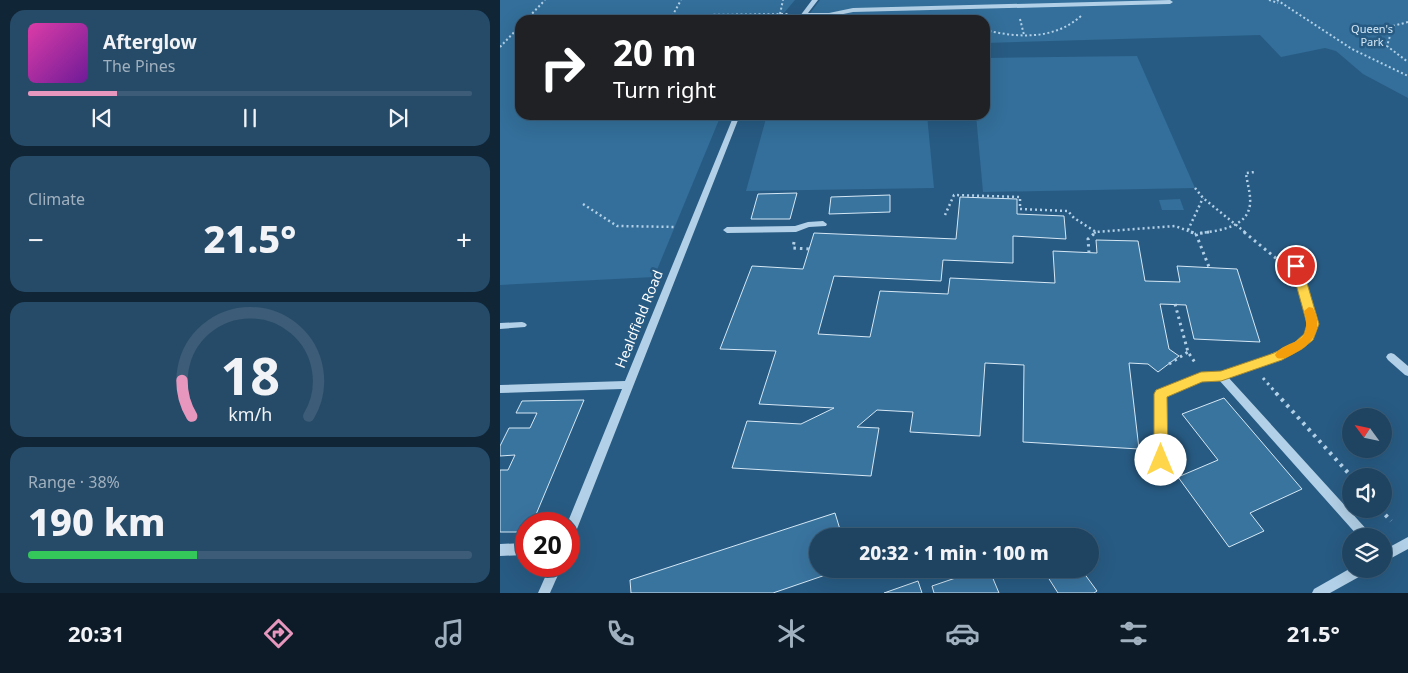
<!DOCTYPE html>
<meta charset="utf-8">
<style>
:root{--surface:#1e4462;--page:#264b68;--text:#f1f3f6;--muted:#a1b0be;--line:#3c5c77;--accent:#e797bd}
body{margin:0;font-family:"Noto Sans",sans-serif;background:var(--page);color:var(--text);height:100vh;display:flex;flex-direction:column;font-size:19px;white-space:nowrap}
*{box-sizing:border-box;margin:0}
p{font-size:16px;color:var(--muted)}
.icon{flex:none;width:28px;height:28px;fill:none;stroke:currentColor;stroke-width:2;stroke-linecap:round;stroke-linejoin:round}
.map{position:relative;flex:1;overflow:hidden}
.drawer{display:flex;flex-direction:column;gap:10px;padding:10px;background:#102536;width:500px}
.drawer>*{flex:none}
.hud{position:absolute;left:15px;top:15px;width:475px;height:105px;border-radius:15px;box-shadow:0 5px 20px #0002,0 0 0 1px var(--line);background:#202124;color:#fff;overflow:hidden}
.needle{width:32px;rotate:303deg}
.fabs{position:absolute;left:842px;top:408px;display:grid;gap:10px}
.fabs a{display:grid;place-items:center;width:50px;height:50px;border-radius:50%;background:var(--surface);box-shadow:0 5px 20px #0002,0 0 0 1px var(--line);font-size:25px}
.speed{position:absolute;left:15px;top:512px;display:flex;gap:10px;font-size:25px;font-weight:700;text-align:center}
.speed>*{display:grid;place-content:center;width:65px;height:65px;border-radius:50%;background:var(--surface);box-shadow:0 5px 20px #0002,0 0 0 1px var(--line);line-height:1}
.speed .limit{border:8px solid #d22;background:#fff;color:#111}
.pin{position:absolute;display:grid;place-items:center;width:42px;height:42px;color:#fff;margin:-21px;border:2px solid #fff;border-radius:50%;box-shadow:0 1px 5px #0007}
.me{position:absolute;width:55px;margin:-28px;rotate:0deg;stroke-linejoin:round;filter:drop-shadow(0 0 4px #0008)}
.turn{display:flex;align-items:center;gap:18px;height:105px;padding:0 15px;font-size:22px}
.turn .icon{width:65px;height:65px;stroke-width:2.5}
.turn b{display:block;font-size:35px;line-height:42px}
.big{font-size:38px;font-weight:800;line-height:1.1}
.drawer .card{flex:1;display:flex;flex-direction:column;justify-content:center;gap:8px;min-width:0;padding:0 18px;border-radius:15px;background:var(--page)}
.drawer .dial{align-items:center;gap:0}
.dial svg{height:130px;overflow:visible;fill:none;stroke:var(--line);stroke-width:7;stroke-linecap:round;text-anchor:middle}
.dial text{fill:var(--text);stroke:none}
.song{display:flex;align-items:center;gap:15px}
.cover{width:60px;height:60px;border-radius:8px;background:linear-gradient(135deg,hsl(320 70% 55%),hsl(280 70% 35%))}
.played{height:5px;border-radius:2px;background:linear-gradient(90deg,var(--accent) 20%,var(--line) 20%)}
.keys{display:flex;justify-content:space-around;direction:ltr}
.heat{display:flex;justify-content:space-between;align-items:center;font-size:28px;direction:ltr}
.charge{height:8px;border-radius:4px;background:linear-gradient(90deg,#34c759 38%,var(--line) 0)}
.trip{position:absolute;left:309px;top:528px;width:290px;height:50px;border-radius:25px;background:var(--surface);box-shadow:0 5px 20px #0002,0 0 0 1px var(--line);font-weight:800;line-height:50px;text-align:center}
.tab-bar{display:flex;height:80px;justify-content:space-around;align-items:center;background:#0c1b27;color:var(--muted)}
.tab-bar .icon{width:35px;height:35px}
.tab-bar .selected{color:var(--accent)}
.tab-bar b{font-size:22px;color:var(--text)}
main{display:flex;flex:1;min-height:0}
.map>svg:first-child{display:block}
</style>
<main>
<section class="drawer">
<div class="card">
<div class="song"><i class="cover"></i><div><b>Afterglow</b><p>The Pines</p></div></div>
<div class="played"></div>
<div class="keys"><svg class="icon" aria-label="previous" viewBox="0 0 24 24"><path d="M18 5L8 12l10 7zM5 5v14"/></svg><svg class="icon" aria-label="pause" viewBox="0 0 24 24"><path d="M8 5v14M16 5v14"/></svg><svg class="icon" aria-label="next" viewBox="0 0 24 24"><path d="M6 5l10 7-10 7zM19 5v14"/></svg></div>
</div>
<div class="card"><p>Climate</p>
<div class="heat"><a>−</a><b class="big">21.5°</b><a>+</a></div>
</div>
<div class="card dial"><svg viewBox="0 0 100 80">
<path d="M14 69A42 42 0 1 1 86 69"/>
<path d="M14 69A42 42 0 0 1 8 47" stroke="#e797bd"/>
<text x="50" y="56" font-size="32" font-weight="700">18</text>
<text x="50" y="72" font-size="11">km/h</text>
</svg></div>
<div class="card"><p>Range · 38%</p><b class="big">190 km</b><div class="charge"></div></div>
</section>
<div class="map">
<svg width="908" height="593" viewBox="0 0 908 593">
<rect width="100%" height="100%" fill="#285b83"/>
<g fill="#336f9a">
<polygon points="0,0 295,0 278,20 20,20 20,115 221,115 154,277 0,285"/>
<polygon points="320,0 908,0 908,98 863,74 836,51 825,48 781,57 760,35 485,43 485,20 305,20"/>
<polygon points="637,56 695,188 483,192 476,115 485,115 485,58"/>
<polygon points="267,115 427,115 434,188 246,191"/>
<polygon points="680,199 684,210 662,210 659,200"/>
</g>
<g fill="#39749f" stroke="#d5e8f5">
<polygon points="297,193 290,219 251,219 258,194"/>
<polygon points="390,195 390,212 329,214 331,197"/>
<polygon points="460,197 517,199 517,214 564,216 566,239 513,236 513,263 443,260 441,281 334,276 318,334 370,337 380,291 448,294 450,278 555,283 553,251 597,253 596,240 638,241 645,281 680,282 677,266 737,269 760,342 694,339 686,305 660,304 669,349 679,356 658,372 648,364 629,363 639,449 523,442 524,365 485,363 480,436 410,432 413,412 377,410 357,427 379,428 371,476 232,468 247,421 301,424 334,408 259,404 276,351 220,349 252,266 303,269 314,233 456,239"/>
<polygon points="724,398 802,489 750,513 764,531 729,547 678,477 718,460 682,414"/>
<polygon points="84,400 32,524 26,524 26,532 0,532 0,470 8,470 15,455 0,456 0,446 9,428 30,428 37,413 16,413 22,401"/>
<polygon points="335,513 342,536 318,536 318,569 343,569 273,593 131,593 130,580"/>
<polygon points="482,569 489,569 499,593 434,593 432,586"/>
<polygon points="549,569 581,569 597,591 594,593 558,593 544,571"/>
<polygon points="418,581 422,593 384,593"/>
</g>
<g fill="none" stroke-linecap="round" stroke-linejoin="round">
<g stroke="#b2d0e7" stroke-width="2" stroke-dasharray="2 2.5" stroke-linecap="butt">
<polyline points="769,0 778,3"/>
<polyline points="777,0 852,49 908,76"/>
<polyline points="280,14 283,0"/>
<polyline points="29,17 288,14"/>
<polyline points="520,19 524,35"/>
<polyline points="26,20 45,0"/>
<polyline points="170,20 181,0"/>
<polyline points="908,22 893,26 887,46 908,62"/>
<path d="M485 30C518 38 554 40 581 16"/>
<polyline points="0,47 20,26"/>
</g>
<g stroke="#b2d0e7" stroke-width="2.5" stroke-dasharray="2 3" stroke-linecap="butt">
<polyline points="695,188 703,198 746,233"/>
<polyline points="83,204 117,226 176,227"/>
<polyline points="445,215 454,195 520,197 520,209 568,211 574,218 596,232 675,226 694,233"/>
<polyline points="688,230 703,198"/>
<polyline points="594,233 596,232"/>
<path d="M700 233C719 231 748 227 750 204 751 194 747 183 746 173L755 172"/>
</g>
<g stroke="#b2d0e7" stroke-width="3" stroke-dasharray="2.5 4" stroke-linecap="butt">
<polyline points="691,232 696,234"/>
<polyline points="709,232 696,234 709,267"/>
<polyline points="744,232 783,264"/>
<polyline points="294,242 293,248 309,249"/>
<polyline points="589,253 588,239 596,232"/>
<polyline points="675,304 688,352 696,364"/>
<polyline points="669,364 688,352"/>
<polyline points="763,378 777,394"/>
</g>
<g stroke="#b2d0e7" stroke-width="4" stroke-dasharray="3 5" stroke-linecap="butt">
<polyline points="776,393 851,476"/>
<polyline points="880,509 891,521"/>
</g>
<g fill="#b2d0e7" fill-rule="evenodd">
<polygon points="312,0 318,0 308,13 329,13 353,8 670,0 673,2 670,4 353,12 329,17 305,17 303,20 297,20"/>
<polygon points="234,115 240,115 75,534 73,538 69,539 69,524 67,524 122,389 0,393 0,385 125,381"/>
<polygon points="323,221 327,224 326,226 309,227 296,232 227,233 223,230 227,227 295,226 308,222"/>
<path d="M796 263 800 266 816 315C824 353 755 368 728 377L869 532 871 536H858L719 380 702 381 666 396V460L665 463 661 465 657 463 656 460V394L657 391 698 374 721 372 757 360 787 347 800 339 806 331 808 322 807 315 792 266Z"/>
<polygon points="22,322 25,323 27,325 25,327 0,329 0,323"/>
<polygon points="891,353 894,354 908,366 908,376 905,375 888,360 886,357 888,354"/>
<polygon points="908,537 908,549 884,562 884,550"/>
<polygon points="26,543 26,555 0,556 0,544"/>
<polygon points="50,566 62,566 50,593 38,593"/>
<polygon points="851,568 868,569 866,573 830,593 812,593 814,589"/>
</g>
</g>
<polygon fill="#ffd54a" stroke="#a68a30" points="796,263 802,266 819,324 813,340 802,349 782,360 721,381 702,382 667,397 668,460 666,464 661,466 656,464 654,460 654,394 656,390 701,372 721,371 774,353 794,343 804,334 807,324 791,266"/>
<path fill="#f59e0b" d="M809 307 813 308C824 328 813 344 795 353 789 356 784 360 777 358L775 355C786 337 814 349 804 311Z"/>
<g text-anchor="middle" stroke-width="5" stroke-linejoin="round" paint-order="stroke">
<g font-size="11" fill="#d5e8f5" stroke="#285b83">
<text x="872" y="33">Queen's<tspan x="872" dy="13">Park</tspan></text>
</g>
<g font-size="14" fill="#fff" stroke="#285b83">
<text transform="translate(139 319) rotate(-68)" y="5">Healdfield Road</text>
</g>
</g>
</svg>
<div class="fabs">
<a><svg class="needle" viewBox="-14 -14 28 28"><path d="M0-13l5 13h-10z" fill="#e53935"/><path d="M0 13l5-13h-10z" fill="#a1b0be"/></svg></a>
<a><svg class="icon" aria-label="sound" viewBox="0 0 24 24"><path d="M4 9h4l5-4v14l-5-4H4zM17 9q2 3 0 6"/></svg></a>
<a><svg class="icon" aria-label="layers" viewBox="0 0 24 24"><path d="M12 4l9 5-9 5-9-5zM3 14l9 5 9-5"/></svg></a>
</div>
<div class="speed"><div class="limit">20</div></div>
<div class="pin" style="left:796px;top:266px;background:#d93025"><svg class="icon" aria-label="arrive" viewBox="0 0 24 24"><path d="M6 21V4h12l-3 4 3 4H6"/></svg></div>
<svg class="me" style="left:661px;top:460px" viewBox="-20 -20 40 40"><circle r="19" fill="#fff"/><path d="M0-13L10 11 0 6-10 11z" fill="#ffd54a"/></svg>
<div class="trip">20:32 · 1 min · 100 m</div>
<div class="hud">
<div class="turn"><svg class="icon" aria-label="right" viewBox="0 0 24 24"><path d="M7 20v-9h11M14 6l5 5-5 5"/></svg><div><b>20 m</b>Turn right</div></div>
</div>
</div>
</main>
<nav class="tab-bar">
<b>20:31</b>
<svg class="icon selected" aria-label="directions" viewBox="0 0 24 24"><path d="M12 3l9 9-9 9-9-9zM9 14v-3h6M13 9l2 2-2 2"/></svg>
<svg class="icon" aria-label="music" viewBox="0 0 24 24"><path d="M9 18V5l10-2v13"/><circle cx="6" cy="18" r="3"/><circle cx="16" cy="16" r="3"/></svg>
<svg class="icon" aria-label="phone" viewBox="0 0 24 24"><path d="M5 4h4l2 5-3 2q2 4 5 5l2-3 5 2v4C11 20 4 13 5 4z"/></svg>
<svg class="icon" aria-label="climate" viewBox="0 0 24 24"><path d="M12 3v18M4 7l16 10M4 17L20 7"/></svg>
<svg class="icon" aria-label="car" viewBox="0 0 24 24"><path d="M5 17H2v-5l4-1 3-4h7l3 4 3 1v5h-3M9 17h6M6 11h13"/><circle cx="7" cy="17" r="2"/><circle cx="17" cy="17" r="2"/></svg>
<svg class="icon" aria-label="filters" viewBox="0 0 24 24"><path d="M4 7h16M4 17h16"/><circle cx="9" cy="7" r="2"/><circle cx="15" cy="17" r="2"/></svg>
<b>21.5°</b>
</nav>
